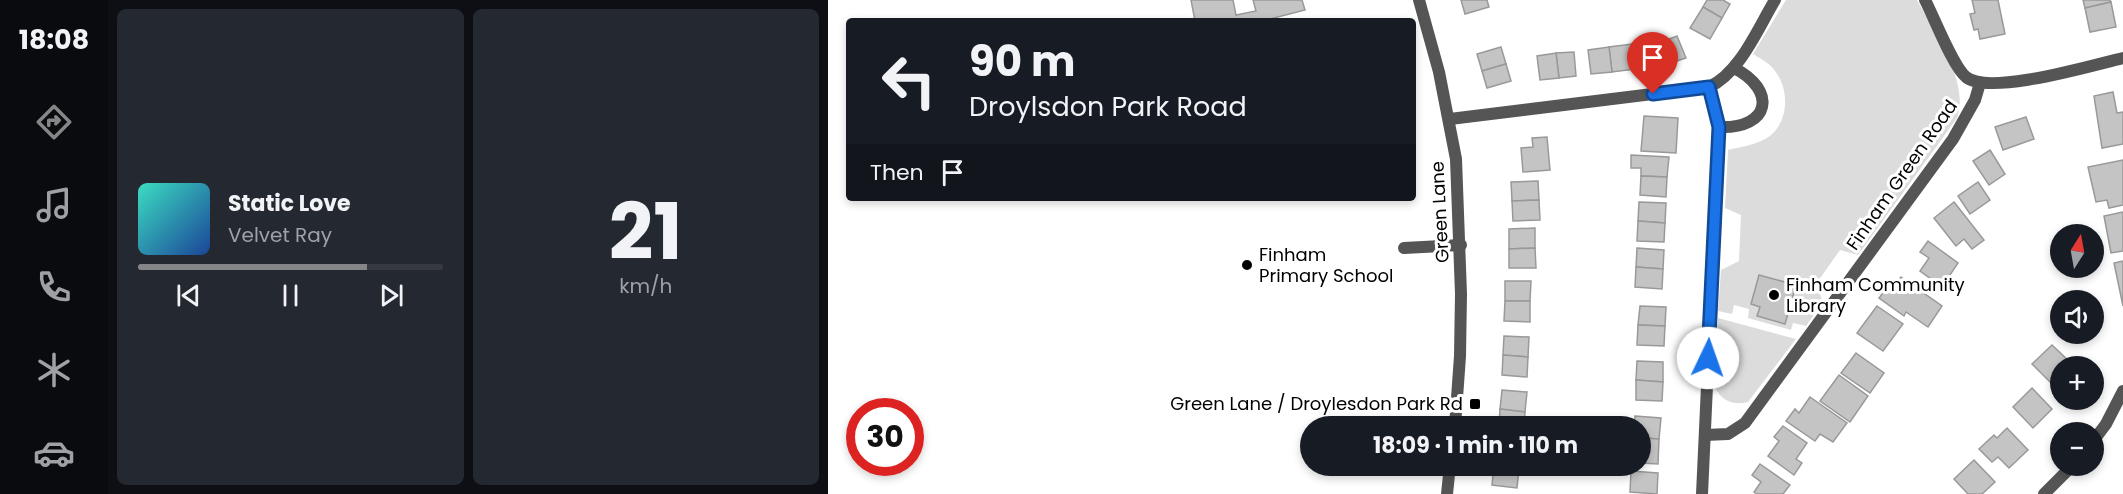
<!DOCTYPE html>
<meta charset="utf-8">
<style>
:root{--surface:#171b24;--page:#242831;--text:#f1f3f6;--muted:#9ea1a6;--line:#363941;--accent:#858687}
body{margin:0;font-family:Poppins,sans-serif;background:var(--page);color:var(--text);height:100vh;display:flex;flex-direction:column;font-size:22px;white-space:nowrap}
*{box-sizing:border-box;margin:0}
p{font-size:20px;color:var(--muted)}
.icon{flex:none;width:33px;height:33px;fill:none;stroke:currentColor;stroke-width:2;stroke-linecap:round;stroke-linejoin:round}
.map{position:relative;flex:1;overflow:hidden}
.drawer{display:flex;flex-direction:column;gap:9px;padding:9px;background:#0d0f14;width:720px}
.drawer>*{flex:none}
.banner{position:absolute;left:18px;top:18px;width:570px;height:183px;border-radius:6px;box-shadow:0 3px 9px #0003;background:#171b24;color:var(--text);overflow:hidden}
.needle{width:39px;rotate:11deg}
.tools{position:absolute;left:1222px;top:224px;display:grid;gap:12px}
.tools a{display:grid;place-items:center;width:54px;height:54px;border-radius:50%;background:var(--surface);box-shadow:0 3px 9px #0003;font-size:30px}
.speed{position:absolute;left:18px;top:398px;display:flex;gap:12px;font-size:30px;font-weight:700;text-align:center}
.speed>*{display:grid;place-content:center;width:78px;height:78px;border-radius:50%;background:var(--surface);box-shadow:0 3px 9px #0003;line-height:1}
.speed .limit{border:9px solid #d22;background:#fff;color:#111}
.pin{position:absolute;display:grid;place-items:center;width:51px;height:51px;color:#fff;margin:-62px -26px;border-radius:50% 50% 50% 0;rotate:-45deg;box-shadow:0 0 6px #0007}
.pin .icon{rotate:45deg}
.me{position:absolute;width:66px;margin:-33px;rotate:3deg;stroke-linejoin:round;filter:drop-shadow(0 0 4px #0008)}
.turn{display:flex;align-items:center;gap:21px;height:126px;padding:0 24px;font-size:27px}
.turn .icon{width:78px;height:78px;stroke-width:2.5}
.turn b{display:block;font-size:42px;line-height:51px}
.then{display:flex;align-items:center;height:57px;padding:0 24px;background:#0003;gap:12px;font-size:22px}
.drawer .tile{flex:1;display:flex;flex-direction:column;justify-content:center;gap:9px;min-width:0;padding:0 21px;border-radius:9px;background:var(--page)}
.drawer .dial{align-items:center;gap:0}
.dial b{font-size:78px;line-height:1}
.song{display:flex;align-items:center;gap:18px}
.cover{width:72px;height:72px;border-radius:9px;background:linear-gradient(135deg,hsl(170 70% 55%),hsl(220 70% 35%))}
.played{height:6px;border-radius:3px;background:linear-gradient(90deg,var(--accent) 75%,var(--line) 75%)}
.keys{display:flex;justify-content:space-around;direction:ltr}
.drawer .tiles{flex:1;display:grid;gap:9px;grid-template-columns:repeat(2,1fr)}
.trip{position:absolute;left:472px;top:416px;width:351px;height:60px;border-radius:30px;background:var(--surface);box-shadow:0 3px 9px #0003;font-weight:700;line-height:60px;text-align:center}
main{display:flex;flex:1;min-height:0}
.tab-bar{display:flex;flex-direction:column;width:108px;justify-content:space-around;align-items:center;background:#090b0e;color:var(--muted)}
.tab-bar .icon{width:42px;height:42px}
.tab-bar .on{color:var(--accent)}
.tab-bar b{font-size:27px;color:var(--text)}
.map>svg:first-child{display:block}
</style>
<main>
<nav class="tab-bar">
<b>18:08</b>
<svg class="icon on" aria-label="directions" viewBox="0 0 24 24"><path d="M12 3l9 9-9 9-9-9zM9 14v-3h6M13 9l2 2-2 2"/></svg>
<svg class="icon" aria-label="music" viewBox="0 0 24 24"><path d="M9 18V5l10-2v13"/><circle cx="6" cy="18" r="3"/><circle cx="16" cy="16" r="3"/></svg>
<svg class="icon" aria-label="phone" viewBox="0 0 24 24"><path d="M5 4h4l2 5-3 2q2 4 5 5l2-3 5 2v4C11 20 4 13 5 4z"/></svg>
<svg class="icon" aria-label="climate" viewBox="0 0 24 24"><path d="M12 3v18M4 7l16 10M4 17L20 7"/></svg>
<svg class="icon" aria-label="car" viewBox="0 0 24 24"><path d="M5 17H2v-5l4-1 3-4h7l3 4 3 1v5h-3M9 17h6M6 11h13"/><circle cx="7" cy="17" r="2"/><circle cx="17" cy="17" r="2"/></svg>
</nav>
<section class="drawer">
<div class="tiles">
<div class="tile">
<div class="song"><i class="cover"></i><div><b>Static Love</b><p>Velvet Ray</p></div></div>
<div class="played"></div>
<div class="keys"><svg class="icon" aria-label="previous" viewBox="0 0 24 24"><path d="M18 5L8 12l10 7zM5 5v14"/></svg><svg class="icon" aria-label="pause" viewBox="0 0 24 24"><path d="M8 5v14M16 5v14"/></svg><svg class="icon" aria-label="next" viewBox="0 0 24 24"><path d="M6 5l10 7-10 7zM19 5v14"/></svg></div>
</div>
<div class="tile dial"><b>21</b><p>km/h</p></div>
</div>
</section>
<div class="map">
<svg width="1295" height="494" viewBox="0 0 1295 494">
<rect width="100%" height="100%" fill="#fff"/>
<g fill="#dcdcdc">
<path d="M958 0H1089C1106 32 1142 82 1129 118L1030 255 1012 250 988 284 995 302 978 326 965 323 963 330 920 318 921 309 906 305 904 314 890 311 893 270 911 261 913 215 897 208 900 150C916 146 936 144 947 131 961 115 960 87 947 71 942 63 933 59 925 54Z"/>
<path d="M890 318 968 339 920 402C906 406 893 401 887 387Z"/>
</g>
<g fill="#c4c4c4" stroke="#999" stroke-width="1.5">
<polygon points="363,0 405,0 408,15 428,11 425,0 474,0 477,10 434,21 367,21"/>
<polygon points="633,0 659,0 661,7 637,14"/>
<polygon points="879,0 895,0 902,4 894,18 875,7"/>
<polygon points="1144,0 1170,0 1177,34 1152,39 1150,29 1146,30 1142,14 1147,13"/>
<polygon points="1255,0 1282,0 1283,2 1257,8"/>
<polygon points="1283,2 1288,27 1262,32 1257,8"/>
<polygon points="875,7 894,18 882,39 862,28"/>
<polygon points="849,36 858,58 839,64 831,43"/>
<polygon points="831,43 839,64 817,73 809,51"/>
<polygon points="804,44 807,69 784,72 781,47"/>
<polygon points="673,47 678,64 654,71 649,54"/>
<polygon points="781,47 784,72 763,74 760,50"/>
<polygon points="746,52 748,76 731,78 728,53"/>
<polygon points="728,53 731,78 712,80 709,56"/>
<polygon points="678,64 683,81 659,88 654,71"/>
<polygon points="1285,92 1289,113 1295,112 1295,144 1274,148 1266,96"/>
<polygon points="816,116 850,118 848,153 813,151"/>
<polygon points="1198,117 1206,139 1175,150 1167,127"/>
<polygon points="719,137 722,170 695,172 693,148 705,147 704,138"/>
<polygon points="1162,150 1177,174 1161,185 1145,161"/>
<polygon points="803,155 841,157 839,177 813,176 813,168 803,168"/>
<polygon points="1295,160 1295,205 1281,208 1279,200 1268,202 1260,167"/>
<polygon points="813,176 839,177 838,197 812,195"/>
<polygon points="710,181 711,200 684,201 683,182"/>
<polygon points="1150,182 1162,200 1142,214 1130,196"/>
<polygon points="711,200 712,220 685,221 684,201"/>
<polygon points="811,202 838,203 837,223 810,221"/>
<polygon points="1126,202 1156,240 1144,249 1136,239 1128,246 1106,218"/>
<polygon points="1295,212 1295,251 1283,253 1276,216"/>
<polygon points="810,221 837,223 836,242 809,241"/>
<polygon points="707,228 707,248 681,249 681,229"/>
<polygon points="1100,241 1130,263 1114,287 1092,271 1101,258 1092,252"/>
<polygon points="707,248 708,268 681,268 681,249"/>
<polygon points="809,248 836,250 835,269 808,267"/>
<polygon points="1295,261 1295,306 1286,263"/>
<polygon points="808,267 835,269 834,289 807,287"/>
<polygon points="931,275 968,285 957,324 929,316 932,307 923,304"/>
<polygon points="1073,277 1114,306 1100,327 1078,312 1076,316 1051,298 1059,287 1064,290"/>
<polygon points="677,281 703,281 702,301 677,301"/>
<polygon points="677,301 702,301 702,322 676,321"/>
<polygon points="812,306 838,307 837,326 810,325"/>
<polygon points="1049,306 1075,324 1055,351 1029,333"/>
<polygon points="810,325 837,326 836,346 809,345"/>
<polygon points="1236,333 1255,333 1246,342"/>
<polygon points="676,336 701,337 700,357 675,355"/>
<polygon points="1224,345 1245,365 1233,366 1233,377 1225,385 1204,364"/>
<polygon points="1028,353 1056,373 1042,393 1013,373"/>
<polygon points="675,355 700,357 699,377 674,375"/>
<polygon points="809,361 835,362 835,382 808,380"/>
<polygon points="1011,375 1040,396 1022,422 992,401"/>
<polygon points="808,380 835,382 834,401 808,400"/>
<polygon points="1204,388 1224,409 1205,428 1185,407"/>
<polygon points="674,390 699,392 697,412 672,409"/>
<polygon points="982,397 1019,423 1005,442 992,434 987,441 958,421 967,409 971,413"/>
<polygon points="672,409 697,412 696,426 671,426"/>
<polygon points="807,416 833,418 831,439 813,438 813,426 806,426"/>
<polygon points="955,426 979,443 968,459 974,463 966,475 940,456 951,441 946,437"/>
<polygon points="1179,428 1200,450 1181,468 1170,457 1164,462 1151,449 1166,435 1169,438"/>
<polygon points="813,438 831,439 830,464 813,463"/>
<polygon points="1146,460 1167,482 1154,494 1140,494 1126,479"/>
<polygon points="932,464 962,485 955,494 929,494 926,492 933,482 924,475"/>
<polygon points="666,465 691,469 689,488 664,485"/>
<polygon points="803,471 830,473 829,494 802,492"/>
</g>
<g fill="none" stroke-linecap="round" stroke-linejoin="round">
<g stroke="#555" stroke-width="12">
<path d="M891 127C943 129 949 90 906 68"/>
<polyline points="576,248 633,245"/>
</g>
<g stroke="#555" stroke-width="12">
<path d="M1097 0C1106 17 1125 67 1138 77 1161 96 1265 65 1295 58"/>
<path d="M622 119 881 87C912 73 930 28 947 0"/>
<polyline points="877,435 900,434 917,423 1125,139 1147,100 1152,83"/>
<polyline points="1266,440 1278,424 1295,391"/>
<polyline points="874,494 891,127 881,87"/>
<polyline points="1216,494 1245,465"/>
</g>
<g stroke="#555" stroke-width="12">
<polyline points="591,0 611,72 628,159 633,294 632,356 627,426"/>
<polyline points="619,494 622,465"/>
</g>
</g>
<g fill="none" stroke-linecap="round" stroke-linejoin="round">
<defs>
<polyline id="route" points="825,94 881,87 891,127 880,358"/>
</defs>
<use href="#route" stroke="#114b97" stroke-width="15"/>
<use href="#route" stroke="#1a73e8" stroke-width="10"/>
</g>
<g fill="#000" stroke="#fff" stroke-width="2">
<circle cx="419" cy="265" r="6"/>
<circle cx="946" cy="295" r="6"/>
<rect x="641" y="398" width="12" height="12" rx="3"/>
</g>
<g text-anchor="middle" stroke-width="6" stroke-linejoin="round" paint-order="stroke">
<g font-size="18" fill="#000" stroke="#fff">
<text transform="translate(1074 175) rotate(-55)" y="6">Finham Green Road</text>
<text transform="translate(612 212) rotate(-93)" y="6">Green Lane</text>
</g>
<g font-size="18" fill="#000" stroke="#fff" text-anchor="start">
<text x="431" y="261">Finham<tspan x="431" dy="21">Primary School</tspan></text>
<text x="958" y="291">Finham Community<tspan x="958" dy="21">Library</tspan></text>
<text x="635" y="410" text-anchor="end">Green Lane / Droylesdon Park Rd</text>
</g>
</g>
</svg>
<div class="tools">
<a><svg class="needle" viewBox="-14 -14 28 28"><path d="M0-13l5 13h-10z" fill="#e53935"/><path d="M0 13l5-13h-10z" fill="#9ea1a6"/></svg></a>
<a><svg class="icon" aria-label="sound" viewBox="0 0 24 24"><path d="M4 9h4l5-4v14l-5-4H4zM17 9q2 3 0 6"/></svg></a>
<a>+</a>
<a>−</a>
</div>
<div class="speed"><div class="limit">30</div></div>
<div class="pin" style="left:825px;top:94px;background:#d93025"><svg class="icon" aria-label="arrive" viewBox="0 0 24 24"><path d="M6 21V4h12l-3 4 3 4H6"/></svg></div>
<svg class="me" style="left:880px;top:358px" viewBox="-20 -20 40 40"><circle r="19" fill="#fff"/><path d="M0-13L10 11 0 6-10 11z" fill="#1a73e8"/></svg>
<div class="trip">18:09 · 1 min · 110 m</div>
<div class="banner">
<div class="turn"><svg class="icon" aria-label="left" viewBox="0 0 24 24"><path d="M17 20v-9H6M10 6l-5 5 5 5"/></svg><div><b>90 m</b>Droylsdon Park Road</div></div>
<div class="then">Then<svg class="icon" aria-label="arrive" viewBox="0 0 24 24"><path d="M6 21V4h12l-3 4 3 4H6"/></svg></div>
</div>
</div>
</main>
